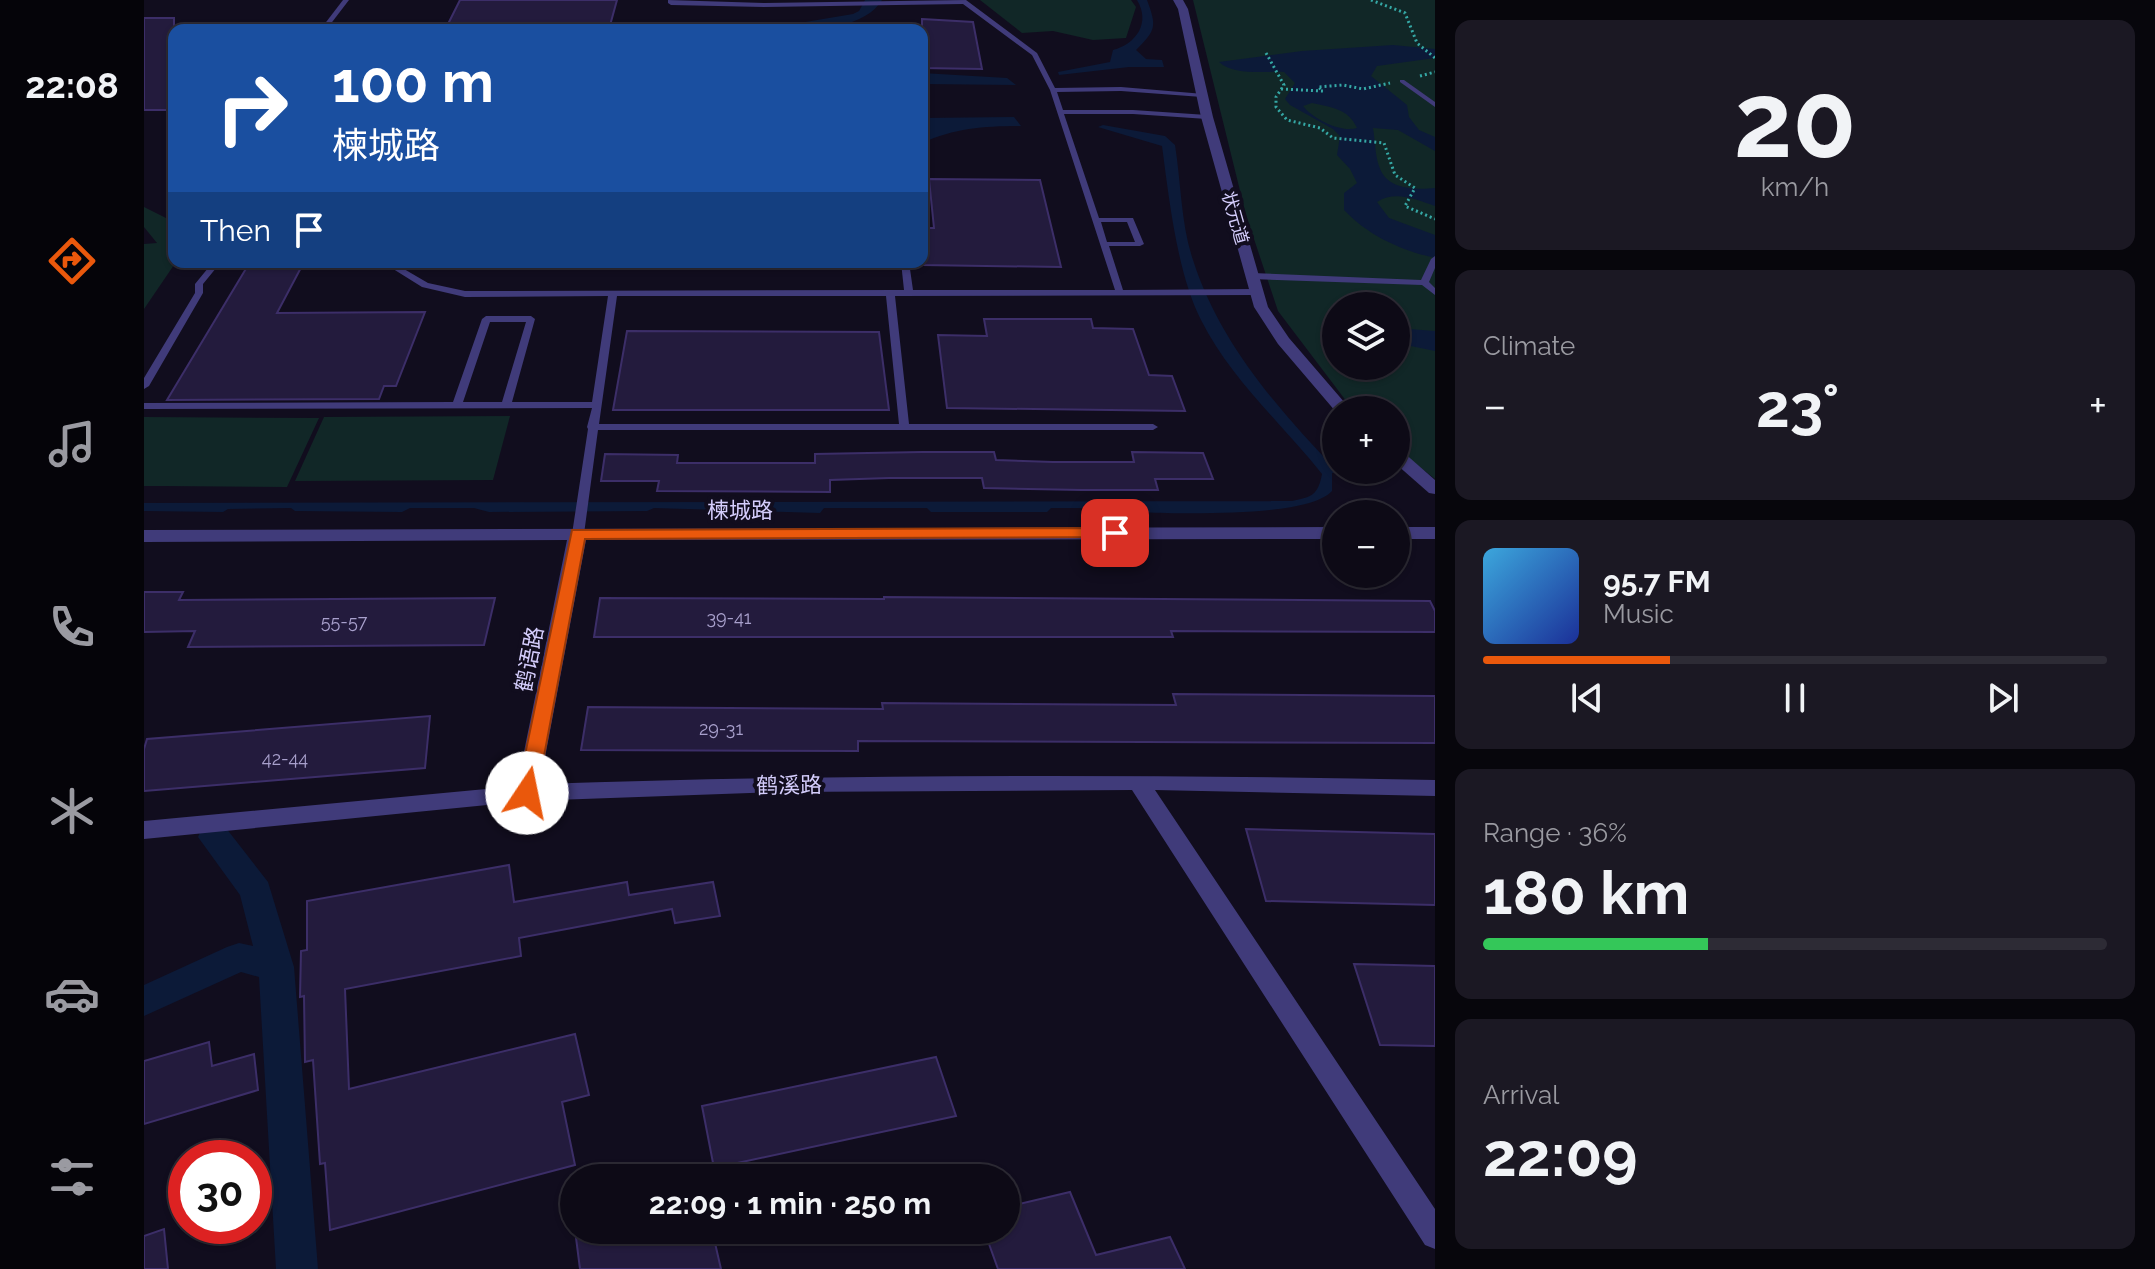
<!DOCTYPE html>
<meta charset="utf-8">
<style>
:root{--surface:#0d0a16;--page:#1b1823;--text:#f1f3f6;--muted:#9a9aa1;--line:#2d2b35;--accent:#ea580c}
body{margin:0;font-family:Raleway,"Noto Sans SC",sans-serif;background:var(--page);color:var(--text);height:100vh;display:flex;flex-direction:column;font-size:30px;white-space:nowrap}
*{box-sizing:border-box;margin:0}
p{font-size:26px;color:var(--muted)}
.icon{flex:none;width:44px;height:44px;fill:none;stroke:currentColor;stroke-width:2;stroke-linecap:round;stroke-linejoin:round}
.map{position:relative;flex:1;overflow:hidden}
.side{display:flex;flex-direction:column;gap:20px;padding:20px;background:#07060c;width:720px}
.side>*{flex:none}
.guide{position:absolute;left:24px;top:24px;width:760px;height:244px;border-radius:16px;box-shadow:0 2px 6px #0004,0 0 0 2px var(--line);background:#1a4fa0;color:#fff;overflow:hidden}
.controls{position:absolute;left:1178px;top:292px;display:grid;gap:16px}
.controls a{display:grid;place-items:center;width:88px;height:88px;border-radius:50%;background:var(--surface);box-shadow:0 2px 6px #0004,0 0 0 2px var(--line);font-size:40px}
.speed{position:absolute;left:24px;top:1140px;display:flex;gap:16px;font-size:40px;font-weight:700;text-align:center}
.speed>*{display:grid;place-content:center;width:104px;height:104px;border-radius:50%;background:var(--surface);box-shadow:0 2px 6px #0004,0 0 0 2px var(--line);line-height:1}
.speed .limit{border:12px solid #d22;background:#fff;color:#111}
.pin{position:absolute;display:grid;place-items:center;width:68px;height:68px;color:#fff;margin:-34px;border-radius:16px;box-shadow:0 4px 12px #0006}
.me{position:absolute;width:88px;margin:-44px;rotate:11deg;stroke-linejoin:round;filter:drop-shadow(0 0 6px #0008)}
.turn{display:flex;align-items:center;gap:28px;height:168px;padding:0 32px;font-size:36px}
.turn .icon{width:104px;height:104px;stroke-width:2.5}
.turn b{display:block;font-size:56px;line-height:68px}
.then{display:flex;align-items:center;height:76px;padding:0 32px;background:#0003;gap:16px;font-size:30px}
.big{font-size:60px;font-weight:700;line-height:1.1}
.side .widget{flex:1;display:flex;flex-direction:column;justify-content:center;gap:12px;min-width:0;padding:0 28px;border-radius:16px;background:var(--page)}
.side .dial{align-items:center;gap:0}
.dial b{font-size:104px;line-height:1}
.song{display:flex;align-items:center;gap:24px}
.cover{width:96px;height:96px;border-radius:12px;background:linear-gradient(135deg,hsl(200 70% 55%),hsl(230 70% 35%))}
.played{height:8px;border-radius:4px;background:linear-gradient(90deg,var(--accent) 30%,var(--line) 30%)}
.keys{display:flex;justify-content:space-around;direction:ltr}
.heat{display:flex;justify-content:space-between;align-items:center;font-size:44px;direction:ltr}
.charge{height:12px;border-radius:6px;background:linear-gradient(90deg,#34c759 36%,var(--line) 0)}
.trip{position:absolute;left:416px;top:1164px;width:460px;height:80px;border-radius:40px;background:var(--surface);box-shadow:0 2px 6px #0004,0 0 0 2px var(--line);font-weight:700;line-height:80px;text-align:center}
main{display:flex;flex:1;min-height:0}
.menu{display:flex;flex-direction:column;width:144px;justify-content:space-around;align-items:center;background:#050409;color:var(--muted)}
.menu .icon{width:56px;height:56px}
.menu .on{color:var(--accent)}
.menu b{font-size:36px;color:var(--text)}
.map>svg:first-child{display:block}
</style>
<main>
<nav class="menu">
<b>22:08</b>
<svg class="icon on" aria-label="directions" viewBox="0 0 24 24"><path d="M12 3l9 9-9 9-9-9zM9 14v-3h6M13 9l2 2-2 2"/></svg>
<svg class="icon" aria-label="music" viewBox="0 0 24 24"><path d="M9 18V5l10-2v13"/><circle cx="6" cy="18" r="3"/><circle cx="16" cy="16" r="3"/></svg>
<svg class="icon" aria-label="phone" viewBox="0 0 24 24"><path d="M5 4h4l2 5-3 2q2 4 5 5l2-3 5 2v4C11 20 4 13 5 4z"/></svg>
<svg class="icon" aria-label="climate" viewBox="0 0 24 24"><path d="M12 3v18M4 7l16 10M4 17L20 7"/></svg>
<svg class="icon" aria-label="car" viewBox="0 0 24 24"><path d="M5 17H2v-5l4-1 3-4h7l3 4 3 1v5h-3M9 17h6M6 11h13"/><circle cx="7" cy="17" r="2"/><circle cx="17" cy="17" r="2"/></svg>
<svg class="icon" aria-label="filters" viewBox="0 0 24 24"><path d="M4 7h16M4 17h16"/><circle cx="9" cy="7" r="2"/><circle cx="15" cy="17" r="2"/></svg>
</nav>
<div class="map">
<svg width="1291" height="1269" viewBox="0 0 1291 1269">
<rect width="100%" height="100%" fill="#110d1e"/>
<g fill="#112727" fill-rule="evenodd">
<polygon points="836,0 987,0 992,7 982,38 949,40 909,31 878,33"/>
<path d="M1049 0H1291V479L1252 448V410H1209L1134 311 1102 215ZM1192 306H1252V366H1192Z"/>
<polygon points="0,207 30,222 32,262 0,309 0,244 13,243 0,227"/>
<polygon points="366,416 349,480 151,481 180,417"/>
<polygon points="0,417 175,418 143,487 19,486 0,486"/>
</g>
<g fill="#0c1a38" fill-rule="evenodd">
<path d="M721 0H738C718 34 649 30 614 30L709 14 715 11Z"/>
<path d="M993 0H1003C1013 27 1012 30 992 50L1002 59 1018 60 1020 67H985L915 75 914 72 966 62 969 50C992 44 1007 23 993 0Z"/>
<path d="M1249 45 1291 49V58L1233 66 1227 76 1263 105 1265 117 1275 130 1291 137V151L1254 130 1229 128C1231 139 1231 155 1235 166 1242 190 1272 190 1291 188V206C1272 200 1252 190 1233 202L1245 218 1291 235V258C1256 250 1225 236 1200 210V193L1213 183 1206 169 1193 155 1196 136 1189 129 1146 105 1141 99 1151 83 1140 72C1121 71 1090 76 1075 62L1158 51ZM1168 103C1187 107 1205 109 1213 128 1197 133 1169 119 1159 106Z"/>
<polygon points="778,73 863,78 872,85 778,84"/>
<path d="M870 117 877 126C841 126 811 128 778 143V118Z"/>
<path d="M959 125 1021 136 1031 145C1037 182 1037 225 1049 260 1076 344 1134 409 1194 472L1188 473V491C1161 521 1010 512 964 512L958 508H907L903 512H787L783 508H680L676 513 510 508 503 511 345 512 330 508H266L258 512 151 511 147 508 84 509 79 512 0 511V503L1148 501C1168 497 1174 495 1178 474 1138 424 1086 378 1057 320 1033 273 1025 198 1018 146L954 127Z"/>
<polygon points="1252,328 1291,331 1291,351 1252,343"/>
</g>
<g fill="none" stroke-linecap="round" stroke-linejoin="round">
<polygon fill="#0c1a38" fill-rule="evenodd" points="70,825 82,828 124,882 150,967 174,1269 132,1269 115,977 97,972 0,1016 0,985 83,947 95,943 109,946 96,895 54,837 58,828"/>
</g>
<g fill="#231b3d" stroke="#3c2e68" stroke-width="2">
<polygon points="316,0 473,0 465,29 301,30"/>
<rect x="0" y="18" width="30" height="92"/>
<polygon points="778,19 829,22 838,69 778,68"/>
<polygon points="785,179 896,180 917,267 778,265 778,228 790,228"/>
<polygon points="106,262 160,262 133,313 281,312 252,386 240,386 235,399 23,400"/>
<polygon points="840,319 947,319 949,328 989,329 1005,375 1028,376 1041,411 803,408 794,335 843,336"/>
<polygon points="483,331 735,332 745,410 469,410"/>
<polygon points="778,452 850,452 852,460 909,462 990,462 988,452 1059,453 1069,479 1011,479 1014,490 938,490 840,488 838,478 745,478 686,480 686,492 513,491 515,481 457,481 461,454 534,455 533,463 671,463 671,454"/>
<polygon points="0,592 39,592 35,600 351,598 340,645 44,647 51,631 0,632"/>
<polygon points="740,597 1286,601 1291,611 1291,632 1027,631 1029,637 450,637 456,598 740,599"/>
<polygon points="1029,694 1291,696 1291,743 714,741 714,751 437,750 444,707 739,709 738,703 1032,705"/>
<polygon points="286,716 281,768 0,791 0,749 3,739"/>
<polygon points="1102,829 1291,834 1291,905 1122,901"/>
<polygon points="365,865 370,902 483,882 485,895 569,882 576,916 531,923 528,909 375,938 377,956 201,989 205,1089 431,1034 445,1095 418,1102 431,1165 186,1230 181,1163 176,1164 169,1060 161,1062 160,996 156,997 157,951 163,950 163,901"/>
<polygon points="1210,964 1291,966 1291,1046 1236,1045"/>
<polygon points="65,1042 68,1066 110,1054 114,1090 0,1124 0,1061"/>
<polygon points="792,1057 812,1116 570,1168 558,1106"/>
<polygon points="926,1192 952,1255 1026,1237 1041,1269 854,1269 840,1230 862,1230 862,1207"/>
<polygon points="20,1229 24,1269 0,1269 0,1236"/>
<polygon points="431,1230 568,1230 577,1269 436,1269"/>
</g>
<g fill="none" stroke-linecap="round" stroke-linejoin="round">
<g stroke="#35a8a5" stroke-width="3" stroke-dasharray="2 3" stroke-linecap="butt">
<polyline points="1227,0 1261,13 1273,43 1291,58"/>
<polyline points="1122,53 1140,85 1132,97 1132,107 1143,120 1176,128 1189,138 1240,143 1251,175 1271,188 1261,206 1291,219"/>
<polyline points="1276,76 1291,72"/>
<polyline points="1137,89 1179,91 1174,87 1199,85 1219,89 1246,83"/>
</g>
<g fill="#403b7a" fill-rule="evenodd">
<polygon points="199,0 205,0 182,30 176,30"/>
<path d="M524 0 620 3 822 0 893 53 911 88 977 87 1060 94 1061 95 1058 97 977 91 913 92 919 110H989L1063 115 1067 117 1063 119 989 114H920L955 218H989L1000 244 996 246H965L979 290 1112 289 1116 292 1112 295 751 296 765 424H1009L1014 427 1009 430H454L440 534 434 537 428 534 444 429 443 427 448 408 0 409V403L309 402 338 319 342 316H387L391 319 368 402H448L464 296 321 297 278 287 238 262H248L284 283 321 291 760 290 757 262H765L769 290H971L906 90 888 55 819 4 620 7 527 5 524 3ZM957 222H983L991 242H963ZM473 296H742L755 424H455ZM346 322H382L358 402H319Z"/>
<polygon points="1256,80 1260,80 1291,102 1291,107 1256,82"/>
<polygon points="1291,256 1291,268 1285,282 1291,288 1291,295 1278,285 1107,279 1103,276 1107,273 1277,280 1287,259"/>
<polygon points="69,262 77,262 59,284 59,293 5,386 0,389 0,378 51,293 51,284"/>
</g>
<g fill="#403b7a" fill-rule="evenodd">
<polygon points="1029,0 1039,0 1044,9 1069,117 1124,307 1145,338 1207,410 1192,412 1134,344 1110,307 1057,117 1034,9"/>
<polygon points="1252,450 1258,451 1291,480 1291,494 1285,493 1252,464"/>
<path d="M1192 527V539L442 540 396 784C695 774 992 774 1291 780V796L1011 790 1291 1209V1249L1281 1245 988 790 635 792 383 801 0 839V821L373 786 423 540 0 542V530Z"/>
<rect x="1252" y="527" width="39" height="12"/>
</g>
</g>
<polygon fill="#ea580c" stroke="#983908" stroke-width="2" points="971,528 979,533 977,537 441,539 393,793 390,798 376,798 373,793 428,530"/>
<g text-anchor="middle" stroke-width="8" stroke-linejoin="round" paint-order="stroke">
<g font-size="18" fill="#d4cdfc" stroke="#110d1e">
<text transform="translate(1091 218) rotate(74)" y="6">状元道</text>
</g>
<g font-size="18" fill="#a8a0cc">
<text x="585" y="624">39-41</text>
<text x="200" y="628">55-57</text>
<text x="577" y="735">29-31</text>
<text x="141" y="765">42-44</text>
</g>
<g font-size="22" fill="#d4cdfc" stroke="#110d1e">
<text x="596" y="518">楝城路</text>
<text transform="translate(385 659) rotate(-79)" y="8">鹤语路</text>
<text transform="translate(645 785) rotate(-1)" y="8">鹤溪路</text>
</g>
</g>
</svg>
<div class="controls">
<a><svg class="icon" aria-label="layers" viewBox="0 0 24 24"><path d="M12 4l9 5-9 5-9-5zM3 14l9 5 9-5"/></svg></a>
<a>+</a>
<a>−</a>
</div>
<div class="speed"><div class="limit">30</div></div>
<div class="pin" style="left:971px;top:533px;background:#d93025"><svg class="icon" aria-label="arrive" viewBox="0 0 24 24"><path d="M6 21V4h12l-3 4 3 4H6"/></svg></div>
<svg class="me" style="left:383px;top:793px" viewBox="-20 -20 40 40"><circle r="19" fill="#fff"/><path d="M0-13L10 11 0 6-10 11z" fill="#ea580c"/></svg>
<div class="trip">22:09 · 1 min · 250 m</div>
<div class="guide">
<div class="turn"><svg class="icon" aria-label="right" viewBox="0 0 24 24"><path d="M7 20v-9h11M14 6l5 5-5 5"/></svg><div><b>100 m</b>楝城路</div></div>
<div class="then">Then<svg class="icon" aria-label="arrive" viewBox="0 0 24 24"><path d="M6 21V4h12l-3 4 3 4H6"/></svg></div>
</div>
</div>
<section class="side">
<div class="widget dial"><b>20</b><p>km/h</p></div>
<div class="widget"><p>Climate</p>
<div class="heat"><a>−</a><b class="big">23°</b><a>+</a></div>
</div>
<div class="widget">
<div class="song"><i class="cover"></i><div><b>95.7 FM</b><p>Music</p></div></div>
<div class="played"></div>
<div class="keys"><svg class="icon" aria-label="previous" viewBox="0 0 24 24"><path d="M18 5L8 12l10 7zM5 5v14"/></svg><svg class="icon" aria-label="pause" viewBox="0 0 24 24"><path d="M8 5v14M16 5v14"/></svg><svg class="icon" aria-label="next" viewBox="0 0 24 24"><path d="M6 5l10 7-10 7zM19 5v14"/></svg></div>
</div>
<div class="widget"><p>Range · 36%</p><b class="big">180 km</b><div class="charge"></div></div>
<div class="widget"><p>Arrival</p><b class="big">22:09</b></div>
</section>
</main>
